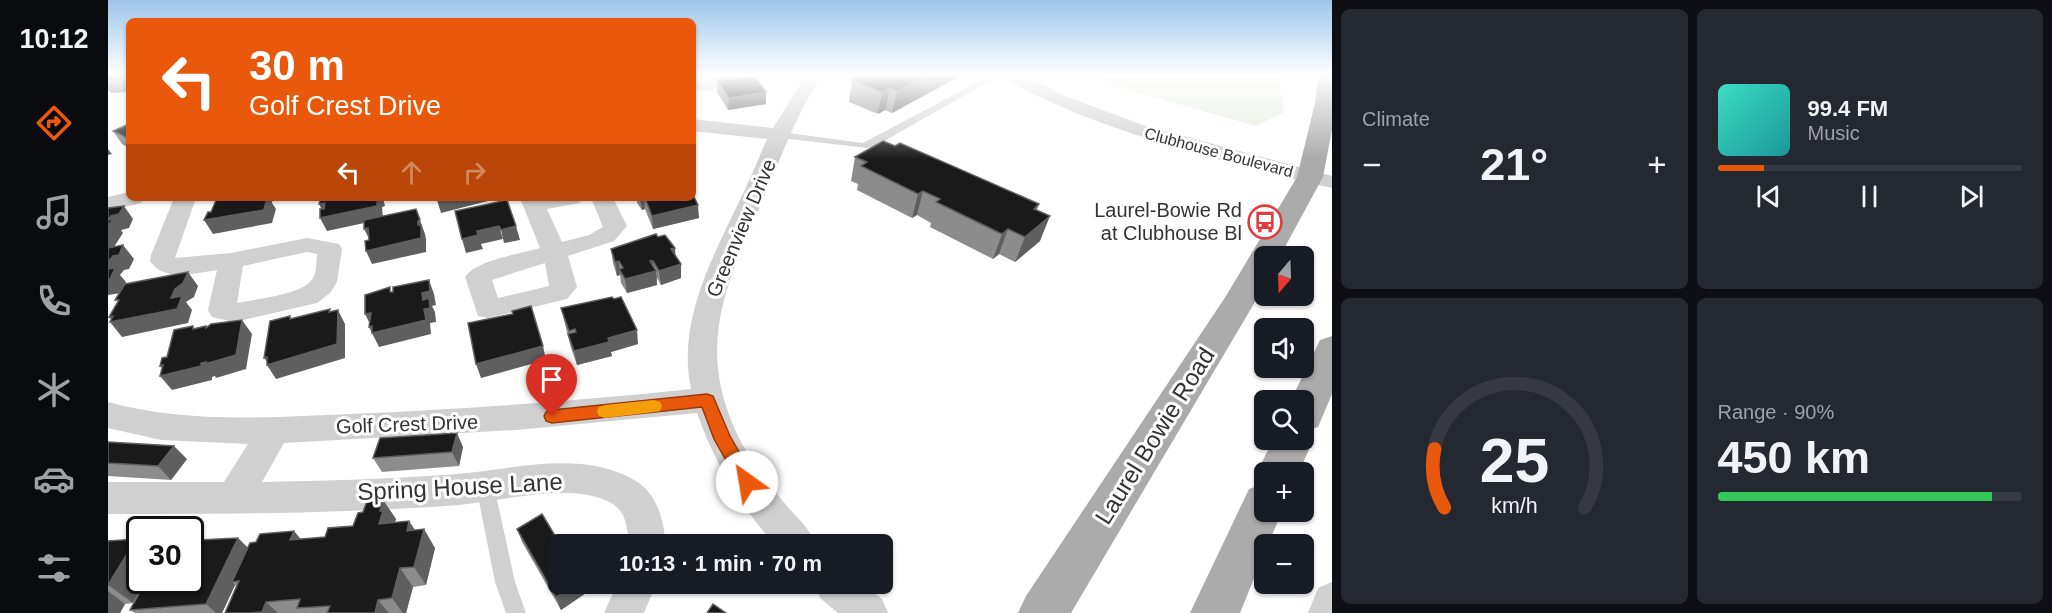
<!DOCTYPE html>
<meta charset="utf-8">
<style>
:root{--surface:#171b24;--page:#242831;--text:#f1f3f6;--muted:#9ea1a6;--line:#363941;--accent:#ea580c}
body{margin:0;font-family:Arial,sans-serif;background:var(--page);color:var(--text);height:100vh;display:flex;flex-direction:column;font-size:22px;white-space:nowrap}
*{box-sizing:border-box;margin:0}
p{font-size:20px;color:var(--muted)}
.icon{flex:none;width:33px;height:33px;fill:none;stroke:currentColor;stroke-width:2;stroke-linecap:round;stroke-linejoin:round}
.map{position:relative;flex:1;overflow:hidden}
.details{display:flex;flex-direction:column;gap:9px;padding:9px;background:#0d0f14;width:720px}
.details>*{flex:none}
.hud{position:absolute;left:18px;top:18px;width:570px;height:183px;border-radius:9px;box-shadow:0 2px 4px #0004;background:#ea580c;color:#fff;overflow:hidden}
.needle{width:39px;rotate:199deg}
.buttons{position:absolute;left:1146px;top:246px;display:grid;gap:12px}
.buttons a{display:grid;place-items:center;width:60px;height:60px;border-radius:9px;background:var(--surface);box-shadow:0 2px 4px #0004;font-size:30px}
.speed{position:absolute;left:18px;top:516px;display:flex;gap:12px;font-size:30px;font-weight:700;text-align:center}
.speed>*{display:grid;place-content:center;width:78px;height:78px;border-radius:50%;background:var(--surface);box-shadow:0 2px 4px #0004;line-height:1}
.speed .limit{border:3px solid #111;border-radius:9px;background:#fff;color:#111}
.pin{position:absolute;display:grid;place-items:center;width:51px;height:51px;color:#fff;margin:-62px -26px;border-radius:50% 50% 50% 0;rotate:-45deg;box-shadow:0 0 6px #0007}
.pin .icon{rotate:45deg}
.me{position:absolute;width:66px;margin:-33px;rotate:328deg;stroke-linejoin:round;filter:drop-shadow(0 0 4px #0008)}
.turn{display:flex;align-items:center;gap:21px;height:126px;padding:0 24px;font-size:27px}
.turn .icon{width:78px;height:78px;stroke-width:2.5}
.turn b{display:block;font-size:42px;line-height:51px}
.lanes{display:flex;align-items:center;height:57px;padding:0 24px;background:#0003;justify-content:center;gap:30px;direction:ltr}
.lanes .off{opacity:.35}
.big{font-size:45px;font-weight:800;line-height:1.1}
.details .tile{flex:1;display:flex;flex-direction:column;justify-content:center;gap:9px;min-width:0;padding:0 21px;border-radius:9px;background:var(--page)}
.details .dial{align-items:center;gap:0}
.dial svg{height:156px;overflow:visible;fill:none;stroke:var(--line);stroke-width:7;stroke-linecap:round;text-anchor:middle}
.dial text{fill:var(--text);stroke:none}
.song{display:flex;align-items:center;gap:18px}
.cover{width:72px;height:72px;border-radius:9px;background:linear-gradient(135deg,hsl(170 70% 55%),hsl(180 70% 35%))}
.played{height:6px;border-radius:3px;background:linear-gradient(90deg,var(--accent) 15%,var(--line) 15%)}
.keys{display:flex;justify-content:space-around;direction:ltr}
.heat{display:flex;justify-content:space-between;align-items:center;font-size:33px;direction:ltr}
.charge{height:9px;border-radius:4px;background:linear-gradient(90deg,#34c759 90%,var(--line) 0)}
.details .tiles{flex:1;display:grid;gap:9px;grid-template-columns:repeat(2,1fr)}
.trip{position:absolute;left:440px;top:534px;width:345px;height:60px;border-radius:9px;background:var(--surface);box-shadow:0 2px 4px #0004;font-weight:800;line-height:60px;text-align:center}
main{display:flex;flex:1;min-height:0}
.menu{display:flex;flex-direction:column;width:108px;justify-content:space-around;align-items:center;background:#090b0e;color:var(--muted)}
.menu .icon{width:42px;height:42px}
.menu .current{color:var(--accent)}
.menu b{font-size:27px;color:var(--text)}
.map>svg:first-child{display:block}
</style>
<main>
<nav class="menu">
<b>10:12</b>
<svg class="icon current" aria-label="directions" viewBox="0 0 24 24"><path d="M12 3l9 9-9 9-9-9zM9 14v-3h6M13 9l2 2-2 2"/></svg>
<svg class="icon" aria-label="music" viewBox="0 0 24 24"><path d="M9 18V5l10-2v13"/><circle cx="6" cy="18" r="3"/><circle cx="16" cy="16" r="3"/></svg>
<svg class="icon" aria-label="phone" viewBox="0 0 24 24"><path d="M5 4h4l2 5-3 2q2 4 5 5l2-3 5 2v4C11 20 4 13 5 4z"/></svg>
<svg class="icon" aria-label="climate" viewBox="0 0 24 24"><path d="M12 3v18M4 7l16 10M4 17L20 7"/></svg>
<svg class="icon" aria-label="car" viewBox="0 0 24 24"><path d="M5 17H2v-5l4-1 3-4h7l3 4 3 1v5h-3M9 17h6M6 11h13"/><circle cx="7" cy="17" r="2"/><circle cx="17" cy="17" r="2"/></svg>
<svg class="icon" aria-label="filters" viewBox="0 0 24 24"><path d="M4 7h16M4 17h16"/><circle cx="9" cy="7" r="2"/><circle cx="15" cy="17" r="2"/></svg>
</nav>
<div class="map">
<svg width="1224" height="613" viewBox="0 0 1224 613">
<rect width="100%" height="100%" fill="#fff"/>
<polygon fill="#e5ecdf" points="987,74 1174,74 1171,83 1176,112 1148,126 1007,86"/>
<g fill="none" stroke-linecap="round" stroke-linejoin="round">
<g fill="#d0d0d0" fill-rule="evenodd">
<polygon points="885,74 894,74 769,145 759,148 673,138 668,135 673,132 755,143"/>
<polygon points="377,478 383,481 386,486 407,582 418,613 398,613 387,582 368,486 371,481"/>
</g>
<g fill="#d0d0d0" fill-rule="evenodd">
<polygon points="618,74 634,74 636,76 622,87 585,92 585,82 611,78"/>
<path d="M699 74H715C688 114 674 155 655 200 619 283 587 344 629 434 641 460 660 483 678 505 689 518 702 528 707 544H666C632 505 606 462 589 413L408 430 176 443 154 482C214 481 275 479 336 475 397 472 471 447 528 481 549 494 557 522 557 544H521C519 525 518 508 497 500 461 485 405 498 367 503 346 506 325 507 303 508 202 514 102 514 0 514V482H116L140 444 53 440 0 428V402C80 424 162 417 243 414 357 409 470 401 583 389 569 322 603 261 631 202 641 182 650 160 659 139L585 131V119L665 128Z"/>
<path d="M894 74H914L957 96 1035 125 1224 176V188C1187 180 1150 170 1113 160 1038 139 964 117 896 78Z"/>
<polygon points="21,192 21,198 36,198 33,203 0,211 0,197"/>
<path d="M66 198H88L67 258 123 253 199 238 231 244 234 249 229 282 222 293 209 303 126 322 104 317 100 310 109 270C86 273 57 283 42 261L43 255ZM199 252 209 254C208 262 209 271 205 278 196 295 147 299 129 303L135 266Z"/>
<path d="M412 198H474L471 203 439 209 454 242 481 235 495 227 483 198H505L519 226 506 241 460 256 469 287 459 299 380 318 370 316 357 277C368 260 412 254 432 248ZM437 263 441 286 390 298 384 280Z"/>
<polygon points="1224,582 1224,613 1200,613 1210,588"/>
<polygon points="509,584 548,584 536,613 496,613"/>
<polygon points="707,584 756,584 774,599 780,613 730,613 712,598"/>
</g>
<g fill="#ababab" fill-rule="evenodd">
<polygon points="1211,74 1224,74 1224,130 1215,177 1172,256 1156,256 1156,285 1147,302 963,613 910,613 918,596 1118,296 1189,177 1207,103"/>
<polygon points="1224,336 1224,394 1210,427 1200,430 1205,440 1191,472 1156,472 1156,512 1174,512 1160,544 1156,544 1156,554 1132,613 1082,613 1141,489 1155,484 1149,472 1165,440 1196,440 1196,400 1183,400 1212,340"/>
</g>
</g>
<g fill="#8c8c8c">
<polygon points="745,74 853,74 852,76 784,113 777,110 770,114 741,102"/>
<polygon points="609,80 658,92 658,104 620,110 609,92"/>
<polygon points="21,124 21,148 14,144 5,131"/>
<polygon points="747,157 931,204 929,210 932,241 907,262 891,254 885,259 822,227 823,223 809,215 804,218 749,190 750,184 743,181"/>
<polygon points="529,198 585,198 591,218 545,229 537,209 534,210 529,203"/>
<polygon points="550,237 567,248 567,256 573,264 573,278 553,285 549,278 549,285 519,293 513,283 512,275 509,276 505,263 503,249"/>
<polygon points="453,308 530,344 503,352 504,356 469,365 463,348"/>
<polygon points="0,442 79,459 63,480 0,476"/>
<polygon points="355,447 351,466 274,472 265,458"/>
<polygon points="275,500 288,519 287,523 301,521 307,530 327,548 318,585 305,587 298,613 117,613 128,586 127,585 114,613 27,613 22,610 130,538 139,547 193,539 217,537 245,526 255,512"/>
<polygon points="409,529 478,593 453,610 414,542"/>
<polygon points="28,539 32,542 32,580 25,603 17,604 12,613 0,613 0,541"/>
</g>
<g fill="#5f5f5f">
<polygon points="0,74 5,74 21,79 21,92 3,93 0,90"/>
<polygon points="822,74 853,74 852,76 784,113 789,91"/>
<polygon points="782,88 777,110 770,114 774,92"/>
<polygon points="658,92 658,104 620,110 621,98"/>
<polygon points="0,149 4,154 0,155"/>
<polygon points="815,191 809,215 804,218 810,194"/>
<polygon points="157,198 165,198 164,203 168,209 164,223 105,234 96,220"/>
<polygon points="269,198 275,198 277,206 274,207 275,219 219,231 212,218 217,216 211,204"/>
<polygon points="326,198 379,198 380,201 333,213 329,200 327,200"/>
<polygon points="532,198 536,198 537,209 534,210"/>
<polygon points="590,205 591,218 545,229 544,216"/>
<polygon points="16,206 25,219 21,228 13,230 15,233 4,250 0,251 0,220 3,216"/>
<polygon points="308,209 317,234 318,239 318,252 264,264 258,251 310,225"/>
<polygon points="942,216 932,241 907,262 917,237"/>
<polygon points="391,226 395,239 373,244 375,249 358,253 354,239 369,231"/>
<polygon points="408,226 412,240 396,243 393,230"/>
<polygon points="260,228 263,242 256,229"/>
<polygon points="900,229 891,254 885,259 894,234"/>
<polygon points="15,245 26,259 21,269 16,270 12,275 18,282 13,293 0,295 0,262"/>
<polygon points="567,248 568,262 563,249"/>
<polygon points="511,261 512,275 509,276 507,262"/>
<polygon points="542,261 545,261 546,271 548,271 549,285 519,293 517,279"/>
<polygon points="573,264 573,278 553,285 551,271"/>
<polygon points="80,272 90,286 86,297 78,302 84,310 80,323 14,337 2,322 5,322 1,317 63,298 67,289"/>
<polygon points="321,280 326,294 328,305 324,306 327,312 328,322 322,323 323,334 271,347 261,327 263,326 257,314 315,300 314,293"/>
<polygon points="230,310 237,324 237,358 168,379 159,365 161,364 156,358"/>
<polygon points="134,320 144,334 138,369 108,378 107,376 104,377 104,380 64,390 52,376 59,374 52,366 93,363"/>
<polygon points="529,330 530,344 503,352 504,356 469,365 466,351 500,338"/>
<polygon points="435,346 438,360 373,378 368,364"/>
<polygon points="349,433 355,447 351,466 344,452"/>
<polygon points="66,446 79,459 63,480 50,466"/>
<polygon points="275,500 288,519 285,527 271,524 272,511"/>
<polygon points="301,521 313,540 316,529 327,548 318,585 306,567 299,531"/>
<polygon points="186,531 202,550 182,540"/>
<polygon points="130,538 143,551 124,582 127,585 114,613 108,613 98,604"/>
<polygon points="28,539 32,542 32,580 38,580 25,603 0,585"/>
<polygon points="292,568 305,587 298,613 295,613 284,598"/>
<polygon points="469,584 475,584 478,593 453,610 448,597"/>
<polygon points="0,591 17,604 12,613 0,613"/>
<polygon points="270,600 281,613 267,613"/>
<polygon points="158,602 170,613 155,613 154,612"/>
</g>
<g fill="#1a1a1a" stroke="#5f5f5f" stroke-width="1.5">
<polygon points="3,74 21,74 21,79 0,81 0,76"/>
<polygon points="747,74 822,74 789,91 782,88 774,92 744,80 753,76"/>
<polygon points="647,77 658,92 621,98 609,80"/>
<polygon points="21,124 21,139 5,131"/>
<polygon points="775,141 787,146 792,143 931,204 926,209 942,216 917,237 900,229 894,234 828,202 832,199 815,191 810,194 753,166 759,162 747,157"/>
<polygon points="585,195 590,205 544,216 537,198 585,198"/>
<polygon points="109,198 159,198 156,210 96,220 100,212 103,212"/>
<polygon points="213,198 269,198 269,206 212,218 212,209 216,209 217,203 211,204"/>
<polygon points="399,200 408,226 393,230 391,226 369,231 370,235 354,239 347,211"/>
<polygon points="16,206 11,214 3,216 0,220 5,219 0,226 0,208"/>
<polygon points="308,209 312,220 310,221 310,225 313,225 313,238 258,251 257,241 261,240 260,228 256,229 256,220"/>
<polygon points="548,234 550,237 557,235 567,248 563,249 573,264 551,271 545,261 542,261 548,271 517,279 511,269 515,268 511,261 507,262 503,249"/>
<polygon points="15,245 11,255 5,256 0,262 0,248"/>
<polygon points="7,268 2,279 0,279 0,269"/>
<polygon points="80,272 75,283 67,289 63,298 74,296 69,309 2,322 5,316 1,317 11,300 7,300 17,284"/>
<polygon points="321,280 322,291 314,293 315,300 321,298 322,308 316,309 318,320 264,333 264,326 261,327 263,313 257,314 257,295 282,287 282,292 285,292 285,287"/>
<polygon points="504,297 506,299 513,297 529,330 500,338 501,342 466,351 460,334 468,332 467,329 461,331 453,308"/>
<polygon points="423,306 435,346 368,364 360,323 405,314 404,311"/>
<polygon points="222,309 221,312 230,310 229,344 159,365 159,357 156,358 162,321 182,316 182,319"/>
<polygon points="134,320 128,355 97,364 98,362 93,363 93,366 52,376 55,365 52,366 54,358 59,357 66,330 85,326 85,329 98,326 98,328 103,324"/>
<polygon points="349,433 344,452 265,458 272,438"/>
<polygon points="0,442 66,446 50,466 0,463"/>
<polygon points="275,500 272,511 275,511 271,524 301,521 299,531 316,529 306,567 292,568 284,598 270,600 267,613 219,613 222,606 189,608 192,599 158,602 154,612 141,613 117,613 131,581 124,582 142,543 148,542 152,534 186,531 182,540 217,537 220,528 245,526 250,513 255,512 259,501"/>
<polygon points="434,514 452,544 450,544 450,584 469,584 448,597 409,529"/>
<polygon points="130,538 98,604 22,610 39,580 82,580 82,553 90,540"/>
<polygon points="28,539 0,585 0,541"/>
<polygon points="605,604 618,613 599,613"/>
</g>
<linearGradient id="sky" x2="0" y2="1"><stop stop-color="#9ec6ea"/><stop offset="0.47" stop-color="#fff"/><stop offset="1" stop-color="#fff" stop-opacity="0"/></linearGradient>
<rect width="1224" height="159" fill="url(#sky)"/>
<polygon fill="#ea580c" stroke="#983908" stroke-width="1.5" points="599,394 605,396 622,436 645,476 648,482 645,487 639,489 633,487 606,439 594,407 444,423 438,421 436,416 438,412 444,410"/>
<polygon fill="#f59e0b" points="546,400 552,402 554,406 552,411 546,412 497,418 491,416 489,411 491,407 497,405"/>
<defs>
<symbol id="bus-ring" viewBox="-11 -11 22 22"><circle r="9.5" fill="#fff" stroke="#e43b3e" stroke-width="1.5"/><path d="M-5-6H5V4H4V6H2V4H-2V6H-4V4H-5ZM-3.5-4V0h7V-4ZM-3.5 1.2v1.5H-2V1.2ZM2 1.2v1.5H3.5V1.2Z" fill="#e43b3e"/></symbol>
</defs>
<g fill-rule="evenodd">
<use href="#bus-ring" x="1138" y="203" width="38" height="38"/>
</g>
<g text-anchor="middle" stroke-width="6" stroke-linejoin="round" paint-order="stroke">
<g font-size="16" fill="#333" stroke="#fff">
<text transform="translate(1111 152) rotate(15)" y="6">Clubhouse Boulevard</text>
</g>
<g font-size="20" fill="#333" stroke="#fff" text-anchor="end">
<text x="1134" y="217">Laurel-Bowie Rd<tspan x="1134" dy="23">at Clubhouse Bl</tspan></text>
</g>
<g font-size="20" fill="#333" stroke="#fff">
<text transform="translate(633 228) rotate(-67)" y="7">Greenview Drive</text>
<text transform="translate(299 424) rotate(-2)" y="7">Golf Crest Drive</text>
</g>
<g font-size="24" fill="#333" stroke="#fff">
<text transform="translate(1047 436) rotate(-58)" y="8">Laurel Bowie Road</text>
<text transform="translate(352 487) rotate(-3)" y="8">Spring House Lane</text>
</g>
</g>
</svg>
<div class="buttons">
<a><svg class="needle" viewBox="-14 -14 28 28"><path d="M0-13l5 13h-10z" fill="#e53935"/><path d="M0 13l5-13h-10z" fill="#9ea1a6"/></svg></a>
<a><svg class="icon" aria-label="sound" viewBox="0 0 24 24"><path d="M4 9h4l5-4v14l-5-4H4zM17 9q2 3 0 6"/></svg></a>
<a><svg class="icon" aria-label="search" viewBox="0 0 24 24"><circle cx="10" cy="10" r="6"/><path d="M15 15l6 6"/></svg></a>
<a>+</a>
<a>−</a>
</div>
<div class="speed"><div class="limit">30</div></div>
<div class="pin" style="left:444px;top:416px;background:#d93025"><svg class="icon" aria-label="arrive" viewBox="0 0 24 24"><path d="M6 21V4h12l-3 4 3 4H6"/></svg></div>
<svg class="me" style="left:639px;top:482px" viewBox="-20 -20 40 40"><circle r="19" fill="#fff"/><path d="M0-13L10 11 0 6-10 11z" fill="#ea580c"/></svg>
<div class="trip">10:13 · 1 min · 70 m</div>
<div class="hud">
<div class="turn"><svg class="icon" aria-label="left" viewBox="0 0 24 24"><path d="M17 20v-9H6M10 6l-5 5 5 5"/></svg><div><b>30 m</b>Golf Crest Drive</div></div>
<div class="lanes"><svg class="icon" aria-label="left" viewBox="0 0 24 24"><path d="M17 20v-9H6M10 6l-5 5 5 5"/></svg><svg class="icon off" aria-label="ahead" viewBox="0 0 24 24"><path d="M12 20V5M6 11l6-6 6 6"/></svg><svg class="icon off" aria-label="right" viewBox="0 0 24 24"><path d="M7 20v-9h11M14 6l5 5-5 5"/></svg></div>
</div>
</div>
<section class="details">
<div class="tiles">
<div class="tile"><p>Climate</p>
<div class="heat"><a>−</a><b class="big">21°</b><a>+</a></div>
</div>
<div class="tile">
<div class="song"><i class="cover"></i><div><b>99.4 FM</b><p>Music</p></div></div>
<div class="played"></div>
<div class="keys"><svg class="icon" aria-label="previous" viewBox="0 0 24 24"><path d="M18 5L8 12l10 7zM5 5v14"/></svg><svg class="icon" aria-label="pause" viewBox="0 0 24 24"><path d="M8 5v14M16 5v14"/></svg><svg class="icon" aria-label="next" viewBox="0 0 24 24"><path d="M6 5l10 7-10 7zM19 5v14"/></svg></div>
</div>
<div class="tile dial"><svg viewBox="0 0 100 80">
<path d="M14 69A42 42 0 1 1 86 69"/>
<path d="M14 69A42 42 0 0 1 9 39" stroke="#ea580c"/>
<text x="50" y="56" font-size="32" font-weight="700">25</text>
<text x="50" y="72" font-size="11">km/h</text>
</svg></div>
<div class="tile"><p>Range · 90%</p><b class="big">450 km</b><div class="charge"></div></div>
</div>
</section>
</main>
